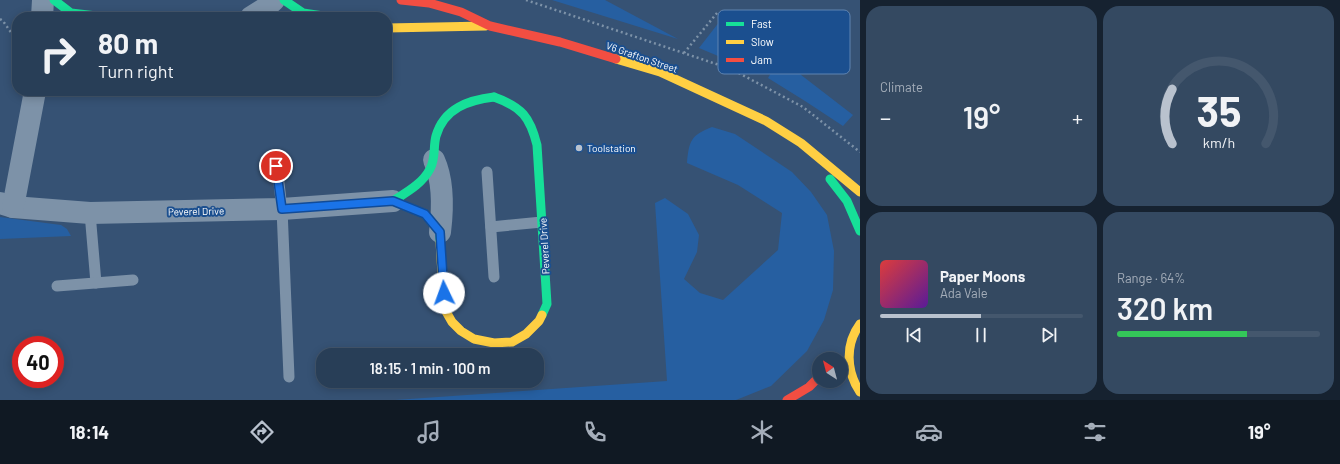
<!DOCTYPE html>
<meta charset="utf-8">
<style>
:root{--surface:#283e57;--page:#344961;--text:#f1f3f6;--muted:#a5aeba;--line:#44576d;--accent:#b9c2ce}
body{margin:0;font-family:Barlow,sans-serif;background:var(--page);color:var(--text);height:100vh;display:flex;flex-direction:column;font-size:15px;white-space:nowrap}
*{box-sizing:border-box;margin:0}
p{font-size:13px;color:var(--muted)}
.icon{flex:none;width:22px;height:22px;fill:none;stroke:currentColor;stroke-width:2;stroke-linecap:round;stroke-linejoin:round}
.map{position:relative;flex:1;overflow:hidden}
.details{display:flex;flex-direction:column;gap:6px;padding:6px;background:#162230;width:480px}
.details>*{flex:none}
.banner{position:absolute;left:12px;top:12px;width:380px;height:84px;border-radius:16px;box-shadow:0 2px 10px #0003,0 0 0 1px var(--line);background:#283e57;color:var(--text);overflow:hidden}
.needle{width:26px;rotate:324deg}
.fabs{position:absolute;left:812px;top:352px;display:grid;gap:8px}
.fabs a{display:grid;place-items:center;width:36px;height:36px;border-radius:50%;background:var(--surface);box-shadow:0 2px 10px #0003,0 0 0 1px var(--line);font-size:20px}
.speed{position:absolute;left:12px;top:336px;display:flex;gap:8px;font-size:20px;font-weight:700;text-align:center}
.speed>*{display:grid;place-content:center;width:52px;height:52px;border-radius:50%;background:var(--surface);box-shadow:0 2px 10px #0003,0 0 0 1px var(--line);line-height:1}
.speed .limit{border:6px solid #d22;background:#fff;color:#111}
.pin{position:absolute;display:grid;place-items:center;width:34px;height:34px;color:#fff;margin:-17px;border:2px solid #fff;border-radius:50%;box-shadow:0 1px 4px #0007}
.me{position:absolute;width:44px;margin:-22px;rotate:357deg;stroke-linejoin:round;filter:drop-shadow(0 0 3px #0008)}
.turn{display:flex;align-items:center;gap:14px;height:84px;padding:0 20px;font-size:18px}
.turn .icon{width:52px;height:52px;stroke-width:2.5}
.turn b{display:block;font-size:28px;line-height:34px}
.big{font-size:30px;font-weight:600;line-height:1.1}
.details .card{flex:1;display:flex;flex-direction:column;justify-content:center;gap:6px;min-width:0;padding:0 14px;border-radius:16px;background:var(--page)}
.details .dial{align-items:center;gap:0}
.dial svg{height:104px;overflow:visible;fill:none;stroke:var(--line);stroke-width:7;stroke-linecap:round;text-anchor:middle}
.dial text{fill:var(--text);stroke:none}
.song{display:flex;align-items:center;gap:12px}
.cover{width:48px;height:48px;border-radius:6px;background:linear-gradient(135deg,hsl(0 70% 55%),hsl(270 70% 35%))}
.played{height:4px;border-radius:2px;background:linear-gradient(90deg,var(--accent) 50%,var(--line) 50%)}
.keys{display:flex;justify-content:space-around;direction:ltr}
.heat{display:flex;justify-content:space-between;align-items:center;font-size:22px;direction:ltr}
.charge{height:6px;border-radius:3px;background:linear-gradient(90deg,#34c759 64%,var(--line) 0)}
.details .tiles{flex:1;display:grid;gap:6px;grid-template-columns:repeat(2,1fr)}
.trip{position:absolute;left:316px;top:348px;width:228px;height:40px;border-radius:16px;background:var(--surface);box-shadow:0 2px 10px #0003,0 0 0 1px var(--line);font-weight:600;line-height:40px;text-align:center}
.tabs{display:flex;height:64px;justify-content:space-around;align-items:center;background:#101923;color:var(--muted)}
.tabs .icon{width:28px;height:28px}
.tabs .selected{color:var(--accent)}
.tabs b{font-size:18px;color:var(--text)}
main{display:flex;flex:1;min-height:0}
.map>svg:first-child{display:block}
</style>
<main>
<div class="map">
<svg width="860" height="400" viewBox="0 0 860 400">
<rect width="100%" height="100%" fill="#365274"/>
<g fill="#265fa1">
<polygon points="552,0 605,0 678,39"/>
<polygon points="720,21 783,61 853,115 843,126 805,101 768,78 772,71 749,57 742,66 699,48"/>
<path d="M712 127 735 134 792 172 811 192 827 215 834 251 833 290 824 320 807 351 771 386 736 400H395L667 381 655 203 665 198 688 214 699 235 697 252 684 279 700 293 723 300 778 250 782 213 738 185 687 163C689 141 691 135 712 127Z"/>
<polygon points="0,217 61,225 67,229 71,236 0,239"/>
</g>
<g fill="none" stroke-linecap="round" stroke-linejoin="round">
<g stroke="#7d92a8" stroke-width="2.5" stroke-dasharray="2 3" stroke-linecap="butt">
<polyline points="526,0 731,69 803,107 860,152"/>
<polyline points="0,19 3,21 17,41"/>
<polyline points="684,53 717,13"/>
</g>
<g stroke="#7d92a8" stroke-width="11">
<polyline points="277,166 282,209 289,377"/>
<polyline points="487,172 494,277"/>
<polyline points="90,213 96,283"/>
<polyline points="491,227 542,222"/>
<polyline points="57,286 133,280"/>
</g>
<g stroke="#7d92a8" stroke-width="22">
<polyline points="42,17 43,0"/>
<polyline points="251,17 264,9 274,0"/>
<path d="M434 160C444 182 443 208 440 232"/>
<polyline points="0,203 13,207 90,213 282,209 393,201"/>
<polyline points="13,207 35,91"/>
</g>
<g stroke="#16e098" stroke-width="9">
<polyline points="54,0 71,13 105,17"/>
<polyline points="284,0 303,13 330,17"/>
<path d="M494 97C522 107 530 117 537 145L547 304 542 315"/>
<polyline points="830,179 847,201 860,231"/>
<path d="M440 241V232L425 214 393 201C407 192 422 184 430 169 436 158 433 147 436 136 444 108 469 100 494 97"/>
</g>
<g stroke="#ffcf43" stroke-width="9">
<polyline points="387,28 486,26"/>
<polyline points="616,59 660,72 766,121 801,143 860,192"/>
<polyline points="440,241 444,308 452,322 461,331 474,339 494,343 512,342 526,334 539,321 542,315"/>
<path d="M860 324C845 344 846 371 860 392"/>
</g>
<g stroke="#f24e42" stroke-width="9">
<polyline points="401,0 429,3 461,12 490,26 560,42 616,59"/>
<polyline points="787,400 809,387 819,377"/>
</g>
</g>
<g fill="none" stroke-linecap="round" stroke-linejoin="round">
<defs>
<polyline id="route" points="276,166 282,209 393,201 425,214 440,232 444,293"/>
</defs>
<use href="#route" stroke="#114b97" stroke-width="10"/>
<use href="#route" stroke="#1a73e8" stroke-width="7"/>
</g>
<circle fill="#b9c2ce" stroke="#1b4f8f" stroke-width="1.5" cx="579" cy="148" r="4"/>
<g text-anchor="middle" stroke-width="4" stroke-linejoin="round" paint-order="stroke">
<g font-size="10" fill="#fff" stroke="#1b4f8f">
<text transform="translate(642 57) rotate(19)" y="4">V6 Grafton Street</text>
<text transform="translate(196 211) rotate(-1)" y="4">Peverel Drive</text>
<text transform="translate(544 246) rotate(-93)" y="4">Peverel Drive</text>
</g>
<g font-size="10" fill="#fff" stroke="#1b4f8f" text-anchor="start">
<text x="587" y="152">Toolstation</text>
</g>
</g>
<rect x="718" y="10" width="132" height="64" rx="6" fill="#1b4f8f" stroke="#5f84b1" stroke-width="1"/>
<rect x="726" y="22" width="18" height="4" fill="#16e098"/>
<rect x="726" y="40" width="18" height="4" fill="#ffcf43"/>
<rect x="726" y="58" width="18" height="4" fill="#f24e42"/>
<g font-size="11" fill="#fff">
<text x="751" y="28">Fast</text>
<text x="751" y="46">Slow</text>
<text x="751" y="64">Jam</text>
</g>
</svg>
<div class="fabs">
<a><svg class="needle" viewBox="-14 -14 28 28"><path d="M0-13l5 13h-10z" fill="#e53935"/><path d="M0 13l5-13h-10z" fill="#a5aeba"/></svg></a>
</div>
<div class="speed"><div class="limit">40</div></div>
<div class="pin" style="left:276px;top:166px;background:#d93025"><svg class="icon" aria-label="arrive" viewBox="0 0 24 24"><path d="M6 21V4h12l-3 4 3 4H6"/></svg></div>
<svg class="me" style="left:444px;top:293px" viewBox="-20 -20 40 40"><circle r="19" fill="#fff"/><path d="M0-13L10 11 0 6-10 11z" fill="#1a73e8"/></svg>
<div class="trip">18:15 · 1 min · 100 m</div>
<div class="banner">
<div class="turn"><svg class="icon" aria-label="right" viewBox="0 0 24 24"><path d="M7 20v-9h11M14 6l5 5-5 5"/></svg><div><b>80 m</b>Turn right</div></div>
</div>
</div>
<section class="details">
<div class="tiles">
<div class="card"><p>Climate</p>
<div class="heat"><a>−</a><b class="big">19°</b><a>+</a></div>
</div>
<div class="card dial"><svg viewBox="0 0 100 80">
<path d="M14 69A42 42 0 1 1 86 69"/>
<path d="M14 69A42 42 0 0 1 14 27" stroke="#b9c2ce"/>
<text x="50" y="56" font-size="32" font-weight="700">35</text>
<text x="50" y="72" font-size="11">km/h</text>
</svg></div>
<div class="card">
<div class="song"><i class="cover"></i><div><b>Paper Moons</b><p>Ada Vale</p></div></div>
<div class="played"></div>
<div class="keys"><svg class="icon" aria-label="previous" viewBox="0 0 24 24"><path d="M18 5L8 12l10 7zM5 5v14"/></svg><svg class="icon" aria-label="pause" viewBox="0 0 24 24"><path d="M8 5v14M16 5v14"/></svg><svg class="icon" aria-label="next" viewBox="0 0 24 24"><path d="M6 5l10 7-10 7zM19 5v14"/></svg></div>
</div>
<div class="card"><p>Range · 64%</p><b class="big">320 km</b><div class="charge"></div></div>
</div>
</section>
</main>
<nav class="tabs">
<b>18:14</b>
<svg class="icon selected" aria-label="directions" viewBox="0 0 24 24"><path d="M12 3l9 9-9 9-9-9zM9 14v-3h6M13 9l2 2-2 2"/></svg>
<svg class="icon" aria-label="music" viewBox="0 0 24 24"><path d="M9 18V5l10-2v13"/><circle cx="6" cy="18" r="3"/><circle cx="16" cy="16" r="3"/></svg>
<svg class="icon" aria-label="phone" viewBox="0 0 24 24"><path d="M5 4h4l2 5-3 2q2 4 5 5l2-3 5 2v4C11 20 4 13 5 4z"/></svg>
<svg class="icon" aria-label="climate" viewBox="0 0 24 24"><path d="M12 3v18M4 7l16 10M4 17L20 7"/></svg>
<svg class="icon" aria-label="car" viewBox="0 0 24 24"><path d="M5 17H2v-5l4-1 3-4h7l3 4 3 1v5h-3M9 17h6M6 11h13"/><circle cx="7" cy="17" r="2"/><circle cx="17" cy="17" r="2"/></svg>
<svg class="icon" aria-label="filters" viewBox="0 0 24 24"><path d="M4 7h16M4 17h16"/><circle cx="9" cy="7" r="2"/><circle cx="15" cy="17" r="2"/></svg>
<b>19°</b>
</nav>
